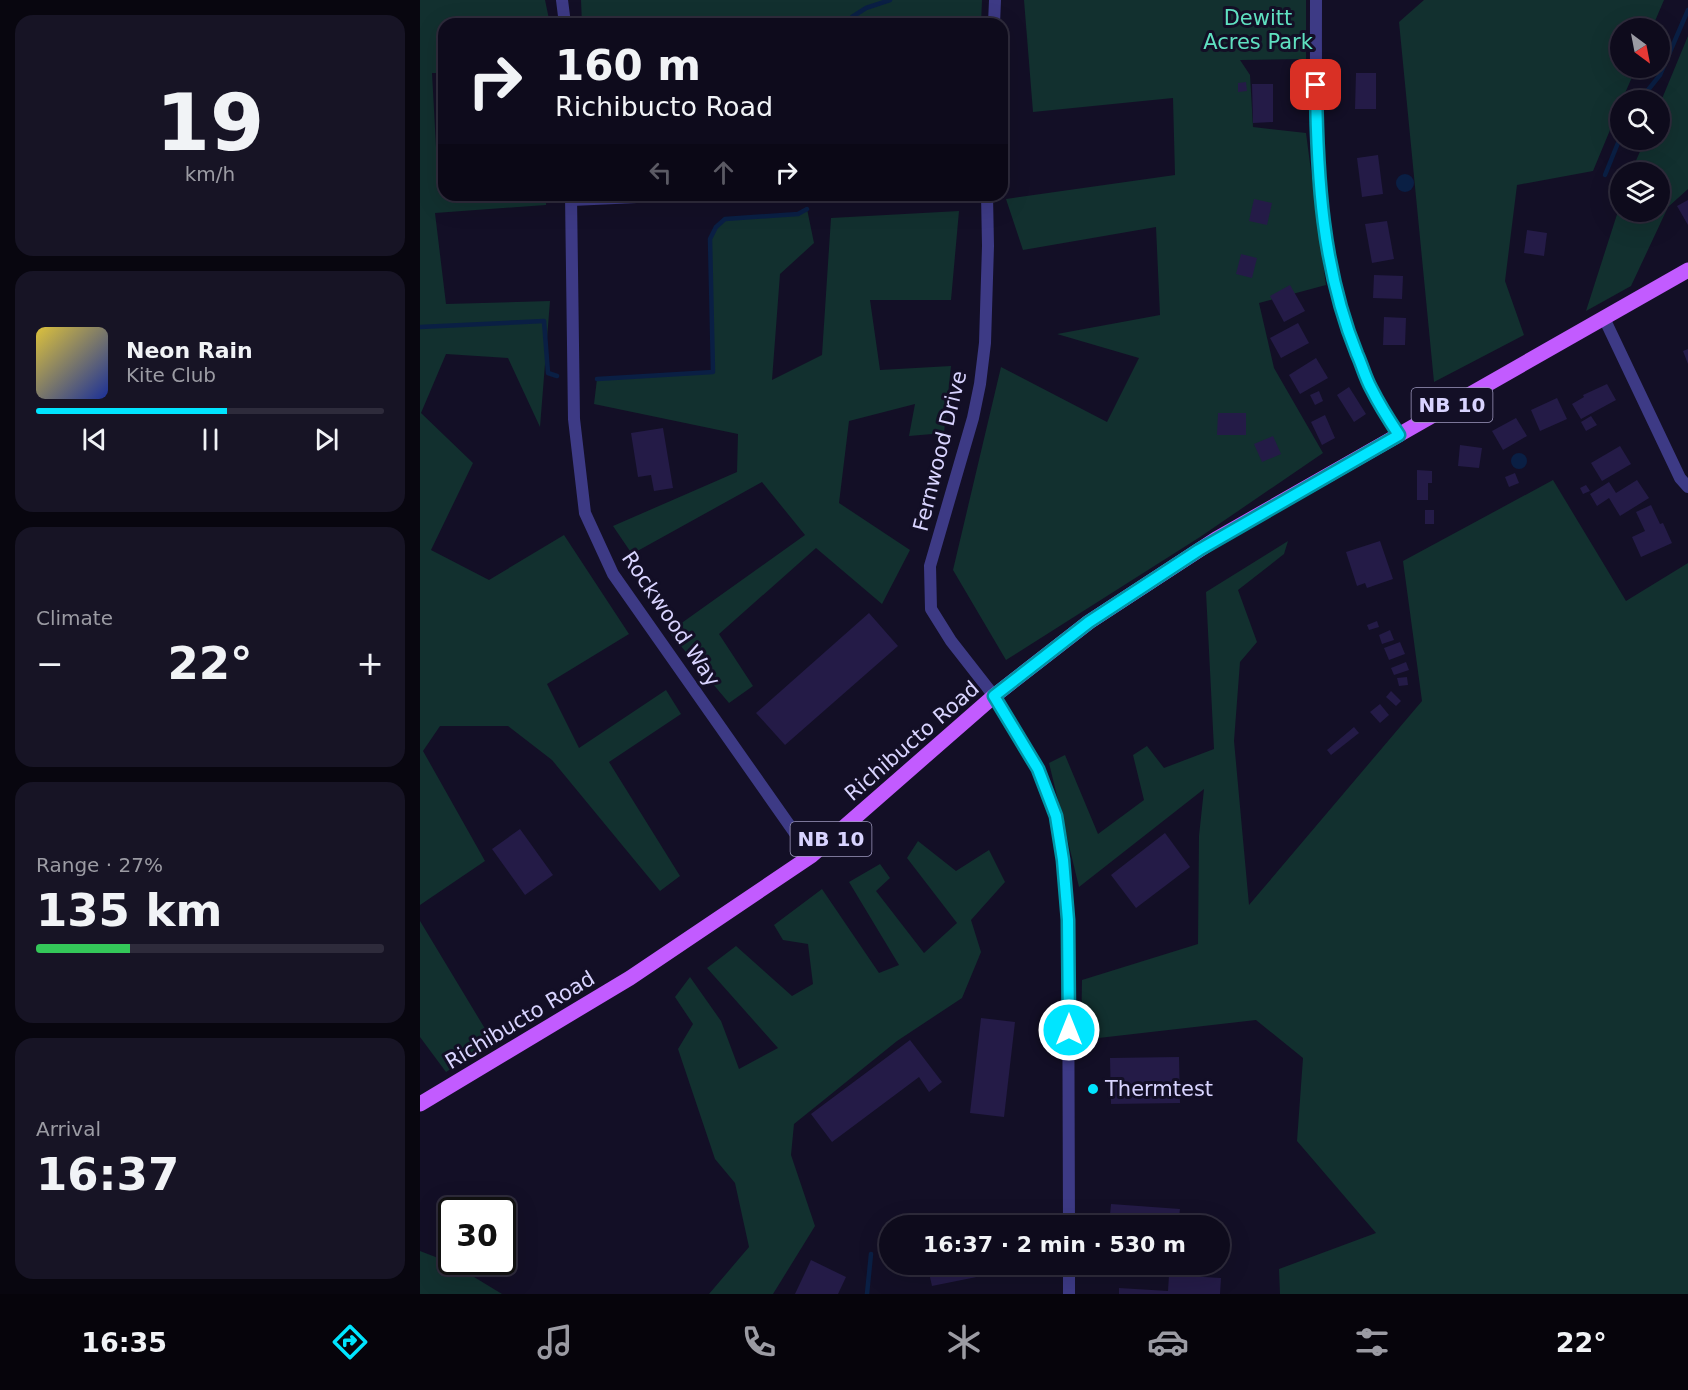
<!DOCTYPE html>
<meta charset="utf-8">
<style>
:root{--surface:#0e0b1c;--page:#171425;--text:#f1f3f6;--muted:#9b9ba3;--line:#2e2b3b;--accent:#00e5ff}
body{margin:0;font-family:"DejaVu Sans",sans-serif;background:var(--page);color:var(--text);height:100vh;display:flex;flex-direction:column;font-size:22px;white-space:nowrap}
*{box-sizing:border-box;margin:0}
p{font-size:20px;color:var(--muted)}
.icon{flex:none;width:33px;height:33px;fill:none;stroke:currentColor;stroke-width:2;stroke-linecap:round;stroke-linejoin:round}
.map{position:relative;flex:1;overflow:hidden}
.sheet{display:flex;flex-direction:column;gap:15px;padding:15px;background:#08060f;width:420px}
.sheet>*{flex:none}
.guide{position:absolute;left:18px;top:18px;width:570px;height:183px;border-radius:18px;box-shadow:0 6px 24px #0002,0 0 0 2px var(--line);background:#0e0b1c;color:var(--text);overflow:hidden}
.needle{width:39px;rotate:148deg}
.fabs{position:absolute;left:1190px;top:18px;display:grid;gap:12px}
.fabs a{display:grid;place-items:center;width:60px;height:60px;border-radius:50%;background:var(--surface);box-shadow:0 6px 24px #0002,0 0 0 2px var(--line);font-size:30px}
.speed{position:absolute;left:18px;top:1197px;display:flex;gap:12px;font-size:30px;font-weight:700;text-align:center}
.speed>*{display:grid;place-content:center;width:78px;height:78px;border-radius:50%;background:var(--surface);box-shadow:0 6px 24px #0002,0 0 0 2px var(--line);line-height:1}
.speed .limit{border:3px solid #111;border-radius:9px;background:#fff;color:#111}
.pin{position:absolute;display:grid;place-items:center;width:51px;height:51px;color:#fff;margin:-26px;border-radius:12px;box-shadow:0 3px 9px #0006}
.me{position:absolute;width:66px;margin:-33px;rotate:0deg;stroke-linejoin:round;filter:drop-shadow(0 0 4px #0008)}
.turn{display:flex;align-items:center;gap:21px;height:126px;padding:0 18px;font-size:27px}
.turn .icon{width:78px;height:78px;stroke-width:2.5}
.turn b{display:block;font-size:42px;line-height:51px}
.lanes{display:flex;align-items:center;height:57px;padding:0 18px;background:#0003;justify-content:center;gap:30px;direction:ltr}
.lanes .off{opacity:.35}
.big{font-size:45px;font-weight:600;line-height:1.1}
.sheet .tile{flex:1;display:flex;flex-direction:column;justify-content:center;gap:9px;min-width:0;padding:0 21px;border-radius:18px;background:var(--page)}
.sheet .dial{align-items:center;gap:0}
.dial b{font-size:78px;line-height:1}
.song{display:flex;align-items:center;gap:18px}
.cover{width:72px;height:72px;border-radius:9px;background:linear-gradient(135deg,hsl(50 70% 55%),hsl(230 70% 35%))}
.played{height:6px;border-radius:3px;background:linear-gradient(90deg,var(--accent) 55%,var(--line) 55%)}
.keys{display:flex;justify-content:space-around;direction:ltr}
.heat{display:flex;justify-content:space-between;align-items:center;font-size:33px;direction:ltr}
.charge{height:9px;border-radius:4px;background:linear-gradient(90deg,#34c759 27%,var(--line) 0)}
.trip{position:absolute;left:459px;top:1215px;width:351px;height:60px;border-radius:30px;background:var(--surface);box-shadow:0 6px 24px #0002,0 0 0 2px var(--line);font-weight:600;line-height:60px;text-align:center}
.tab-bar{display:flex;height:96px;justify-content:space-around;align-items:center;background:#06040b;color:var(--muted)}
.tab-bar .icon{width:42px;height:42px}
.tab-bar .active{color:var(--accent)}
.tab-bar b{font-size:27px;color:var(--text)}
main{display:flex;flex:1;min-height:0}
.map>svg:first-child{display:block}
</style>
<main>
<section class="sheet">
<div class="tile dial"><b>19</b><p>km/h</p></div>
<div class="tile">
<div class="song"><i class="cover"></i><div><b>Neon Rain</b><p>Kite Club</p></div></div>
<div class="played"></div>
<div class="keys"><svg class="icon" aria-label="previous" viewBox="0 0 24 24"><path d="M18 5L8 12l10 7zM5 5v14"/></svg><svg class="icon" aria-label="pause" viewBox="0 0 24 24"><path d="M8 5v14M16 5v14"/></svg><svg class="icon" aria-label="next" viewBox="0 0 24 24"><path d="M6 5l10 7-10 7zM19 5v14"/></svg></div>
</div>
<div class="tile"><p>Climate</p>
<div class="heat"><a>−</a><b class="big">22°</b><a>+</a></div>
</div>
<div class="tile"><p>Range · 27%</p><b class="big">135 km</b><div class="charge"></div></div>
<div class="tile"><p>Arrival</p><b class="big">16:37</b></div>
</section>
<div class="map">
<svg width="1268" height="1294" viewBox="0 0 1268 1294">
<rect width="100%" height="100%" fill="#130f26"/>
<g fill="#12302f">
<polygon points="0,0 125,0 130,24 24,24 24,73 12,73 17,165 24,165 24,195 126,195 126,205 15,213 26,304 130,301 120,427 88,358 26,354 1,413 53,463 11,550 69,580 144,535 209,634 127,684 159,748 246,690 261,714 189,762 260,876 240,891 132,760 88,726 20,726 3,751 65,861 0,905"/>
<polygon points="161,0 562,0 561,24 229,24 225,22 206,24 162,24"/>
<polygon points="604,0 886,0 886,59 820,60 830,75 833,127 886,133 906,285 839,303 854,368 903,453 780,537 586,660 533,570 581,367 687,422 719,358 637,334 740,315 736,227 603,250 586,199 755,175 753,98 613,112"/>
<polygon points="1004,0 1244,0 1232,28 1200,28 1200,68 1216,68 1202,100 1200,100 1200,106 1173,171 1097,185 1085,281 1104,335 1014,382 979,22"/>
<polygon points="1268,36 1268,189 1248,207 1211,286 1166,311 1200,205 1200,212 1239,212 1239,172 1211,172 1225,140 1239,140 1239,106"/>
<polygon points="387,209 394,243 360,274 352,380 402,355 411,218 539,211 531,300 450,300 460,370 531,366 524,433 489,436 495,404 429,421 419,503 490,550 462,604 396,548 299,634 333,686 309,703 249,632 385,535 342,482 212,554 193,526 317,472 318,434 174,404 177,379 293,372 290,239 296,227 305,219 378,214"/>
<polygon points="1133,480 1206,601 1268,563 1268,1294 860,1294 859,1269 956,1233 877,1141 883,1058 836,1020 661,1040 662,980 778,944 779,836 784,789 659,887 629,763 645,755 678,834 724,800 713,755 727,746 744,768 794,749 786,592 868,541 864,554 818,590 837,642 820,662 814,741 829,905 1002,701 983,561"/>
<polygon points="498,841 536,871 569,850 585,882 551,920 561,952 542,998 477,1041 374,1124 371,1155 395,1226 353,1294 289,1294 329,1247 315,1183 295,1159 258,1049 273,1024 255,997 270,977 301,1021 319,1069 358,1048 287,968 316,946 372,996 393,984 388,944 363,940 354,925 402,889 459,973 479,965 429,882 460,864 470,878 456,891 504,953 537,923 487,858"/>
<polygon points="0,921 73,1042 26,1072 0,1037"/>
<polygon points="0,1251 31,1263 82,1294 0,1294"/>
</g>
<g fill="#0a1f44">
<circle cx="985" cy="183" r="9"/>
<circle cx="1099" cy="461" r="8"/>
</g>
<g fill="none" stroke-linecap="round" stroke-linejoin="round">
<g stroke="#0a1f44" stroke-width="4.5">
<polyline points="431,24 432,17 446,8 470,0"/>
<polyline points="1220,100 1240,75 1268,10"/>
<polyline points="1185,175 1200,138"/>
<polyline points="0,327 124,321 128,373 137,376"/>
<polyline points="177,379 293,372 290,239 296,227 305,219 378,214 387,209"/>
<polyline points="447,1294 451,1254"/>
</g>
</g>
<g fill="#241b47">
<polygon points="936,73 956,73 956,109 935,109"/>
<polygon points="826,82 827,91 818,92 818,83"/>
<polygon points="832,84 853,84 853,122 833,123"/>
<polygon points="958,155 963,194 942,197 937,158"/>
<polygon points="834,199 852,203 847,225 829,221"/>
<polygon points="1268,200 1268,225 1257,206"/>
<polygon points="967,221 974,259 952,263 945,224"/>
<polygon points="1107,230 1127,233 1124,256 1104,253"/>
<polygon points="821,254 837,258 832,278 816,274"/>
<polygon points="954,275 983,276 982,299 953,298"/>
<polygon points="870,285 885,311 864,322 850,296"/>
<polygon points="964,317 986,318 985,345 963,345"/>
<polygon points="878,323 889,343 861,358 850,338"/>
<polygon points="1268,349 1268,364 1263,351"/>
<polygon points="896,358 908,378 880,394 869,375"/>
<polygon points="1187,384 1196,400 1161,419 1152,404 1164,397 1163,395"/>
<polygon points="929,387 946,414 934,422 917,395"/>
<polygon points="899,391 903,401 895,405 890,395"/>
<polygon points="1137,398 1147,419 1120,431 1111,410"/>
<polygon points="798,413 826,413 826,435 797,435"/>
<polygon points="905,415 915,438 902,445 891,422"/>
<polygon points="1171,416 1177,425 1166,431 1161,422"/>
<polygon points="1096,418 1107,436 1083,450 1072,431"/>
<polygon points="243,428 253,488 234,491 231,475 218,477 211,433"/>
<polygon points="853,436 861,454 842,462 834,444"/>
<polygon points="1040,445 1062,448 1059,468 1038,466"/>
<polygon points="1200,446 1211,464 1182,481 1171,463"/>
<polygon points="997,470 1012,471 1012,483 1008,483 1008,500 997,500"/>
<polygon points="1095,473 1099,483 1089,487 1085,477"/>
<polygon points="1217,480 1229,498 1200,516 1189,498 1177,506 1170,494 1189,482 1196,493"/>
<polygon points="1166,485 1170,491 1163,494 1160,488"/>
<polygon points="1231,505 1240,524 1243,523 1252,543 1221,557 1212,537 1225,531 1216,512"/>
<rect x="1005" y="510" width="9" height="14"/>
<polygon points="960,541 973,579 947,588 945,583 937,586 926,552"/>
<polygon points="449,613 478,646 365,745 336,713"/>
<polygon points="957,621 959,627 949,630 947,625"/>
<polygon points="970,630 974,640 962,644 959,635"/>
<polygon points="980,642 985,654 969,660 964,648"/>
<polygon points="986,662 989,670 974,675 971,668"/>
<polygon points="987,677 988,685 979,686 977,678"/>
<polygon points="971,691 981,701 976,706 966,697"/>
<polygon points="960,704 969,715 960,723 950,712"/>
<polygon points="934,727 939,733 911,755 907,750"/>
<polygon points="100,829 133,875 105,895 72,849"/>
<polygon points="745,833 770,867 716,908 691,875"/>
<polygon points="561,1018 595,1022 584,1117 550,1113"/>
<polygon points="490,1040 522,1082 509,1092 499,1077 412,1142 391,1114"/>
<polygon points="759,1057 760,1103 691,1104 690,1058"/>
<polygon points="691,1204 760,1209 758,1226 689,1226"/>
<polygon points="391,1260 426,1277 418,1294 375,1294"/>
<polygon points="507,1264 611,1264 611,1266 512,1286"/>
<polygon points="749,1275 801,1278 800,1294 699,1294 699,1288 748,1291"/>
</g>
<g fill="none" stroke-linecap="round" stroke-linejoin="round">
<g stroke="#3d3a85" stroke-width="12">
<polyline points="142,0 145,24"/>
<path d="M896 0C896 104 893 206 921 307 929 334 938 363 951 388 959 404 969 420 979 435"/>
<polyline points="574,24 575,0"/>
<polyline points="151,195 154,419 165,513 193,574 391,856"/>
<polyline points="567,195 568,246 565,343 560,384 553,418 510,566 511,609 531,641 574,696 618,769 636,816 643,860 648,920 649,1226"/>
<polyline points="152,200 260,195"/>
<polyline points="1184,318 1260,478 1268,487"/>
<polyline points="649,1264 649,1294"/>
</g>
<polyline stroke="#c25bff" stroke-width="15" points="0,1104 210,978 391,856 574,696 669,622 796,539 1268,270"/>
</g>
<g fill="none" stroke-linecap="round" stroke-linejoin="round">
<defs>
<path id="route" d="M649 1030 648 920 643 860 636 816 618 769 574 696 669 622 779 550 979 435C969 420 959 404 951 388 945 377 942 365 937 354 902 268 897 177 896 85"/>
</defs>
<use href="#route" stroke="#0095a6" stroke-width="15"/>
<use href="#route" stroke="#00e5ff" stroke-width="10"/>
</g>
<circle fill="#00e5ff" stroke="#130f26" stroke-width="2" cx="673" cy="1089" r="6"/>
<g text-anchor="middle" stroke-width="6" stroke-linejoin="round" paint-order="stroke">
<g fill="#130f26" stroke="#9e99be" stroke-width="1.5">
<rect x="991.5" y="388" width="81" height="34" rx="4.5"/>
<rect x="370.5" y="822" width="81" height="34" rx="4.5"/>
</g>
<g font-size="20" font-weight="bold" fill="#d9d4ff">
<text x="1032" y="412">NB 10</text>
<text x="411" y="846">NB 10</text>
</g>
<g font-size="21" fill="#5fe0c0" stroke="#130f26">
<text x="838" y="25">Dewitt<tspan x="838" dy="24">Acres Park</tspan></text>
</g>
<g font-size="21" fill="#d9d4ff" stroke="#130f26">
<text transform="translate(520 451) rotate(-76)" y="7">Fernwood Drive</text>
<text transform="translate(251 619) rotate(56)" y="7">Rockwood Way</text>
<text transform="translate(492 741) rotate(-41)" y="7">Richibucto Road</text>
<text transform="translate(100 1020) rotate(-31)" y="7">Richibucto Road</text>
</g>
<g font-size="21" fill="#d9d4ff" stroke="#130f26" text-anchor="start">
<text x="685" y="1096">Thermtest</text>
</g>
</g>
</svg>
<div class="fabs">
<a><svg class="needle" viewBox="-14 -14 28 28"><path d="M0-13l5 13h-10z" fill="#e53935"/><path d="M0 13l5-13h-10z" fill="#9b9ba3"/></svg></a>
<a><svg class="icon" aria-label="search" viewBox="0 0 24 24"><circle cx="10" cy="10" r="6"/><path d="M15 15l6 6"/></svg></a>
<a><svg class="icon" aria-label="layers" viewBox="0 0 24 24"><path d="M12 4l9 5-9 5-9-5zM3 14l9 5 9-5"/></svg></a>
</div>
<div class="speed"><div class="limit">30</div></div>
<div class="pin" style="left:896px;top:85px;background:#d93025"><svg class="icon" aria-label="arrive" viewBox="0 0 24 24"><path d="M6 21V4h12l-3 4 3 4H6"/></svg></div>
<svg class="me" style="left:649px;top:1030px" viewBox="-20 -20 40 40"><circle r="17" fill="#00e5ff" stroke="#fff" stroke-width="3"/><path d="M0-11L8 9 0 5-8 9z" fill="#fff"/></svg>
<div class="trip">16:37 · 2 min · 530 m</div>
<div class="guide">
<div class="turn"><svg class="icon" aria-label="right" viewBox="0 0 24 24"><path d="M7 20v-9h11M14 6l5 5-5 5"/></svg><div><b>160 m</b>Richibucto Road</div></div>
<div class="lanes"><svg class="icon off" aria-label="left" viewBox="0 0 24 24"><path d="M17 20v-9H6M10 6l-5 5 5 5"/></svg><svg class="icon off" aria-label="ahead" viewBox="0 0 24 24"><path d="M12 20V5M6 11l6-6 6 6"/></svg><svg class="icon" aria-label="right" viewBox="0 0 24 24"><path d="M7 20v-9h11M14 6l5 5-5 5"/></svg></div>
</div>
</div>
</main>
<nav class="tab-bar">
<b>16:35</b>
<svg class="icon active" aria-label="directions" viewBox="0 0 24 24"><path d="M12 3l9 9-9 9-9-9zM9 14v-3h6M13 9l2 2-2 2"/></svg>
<svg class="icon" aria-label="music" viewBox="0 0 24 24"><path d="M9 18V5l10-2v13"/><circle cx="6" cy="18" r="3"/><circle cx="16" cy="16" r="3"/></svg>
<svg class="icon" aria-label="phone" viewBox="0 0 24 24"><path d="M5 4h4l2 5-3 2q2 4 5 5l2-3 5 2v4C11 20 4 13 5 4z"/></svg>
<svg class="icon" aria-label="climate" viewBox="0 0 24 24"><path d="M12 3v18M4 7l16 10M4 17L20 7"/></svg>
<svg class="icon" aria-label="car" viewBox="0 0 24 24"><path d="M5 17H2v-5l4-1 3-4h7l3 4 3 1v5h-3M9 17h6M6 11h13"/><circle cx="7" cy="17" r="2"/><circle cx="17" cy="17" r="2"/></svg>
<svg class="icon" aria-label="filters" viewBox="0 0 24 24"><path d="M4 7h16M4 17h16"/><circle cx="9" cy="7" r="2"/><circle cx="15" cy="17" r="2"/></svg>
<b>22°</b>
</nav>
